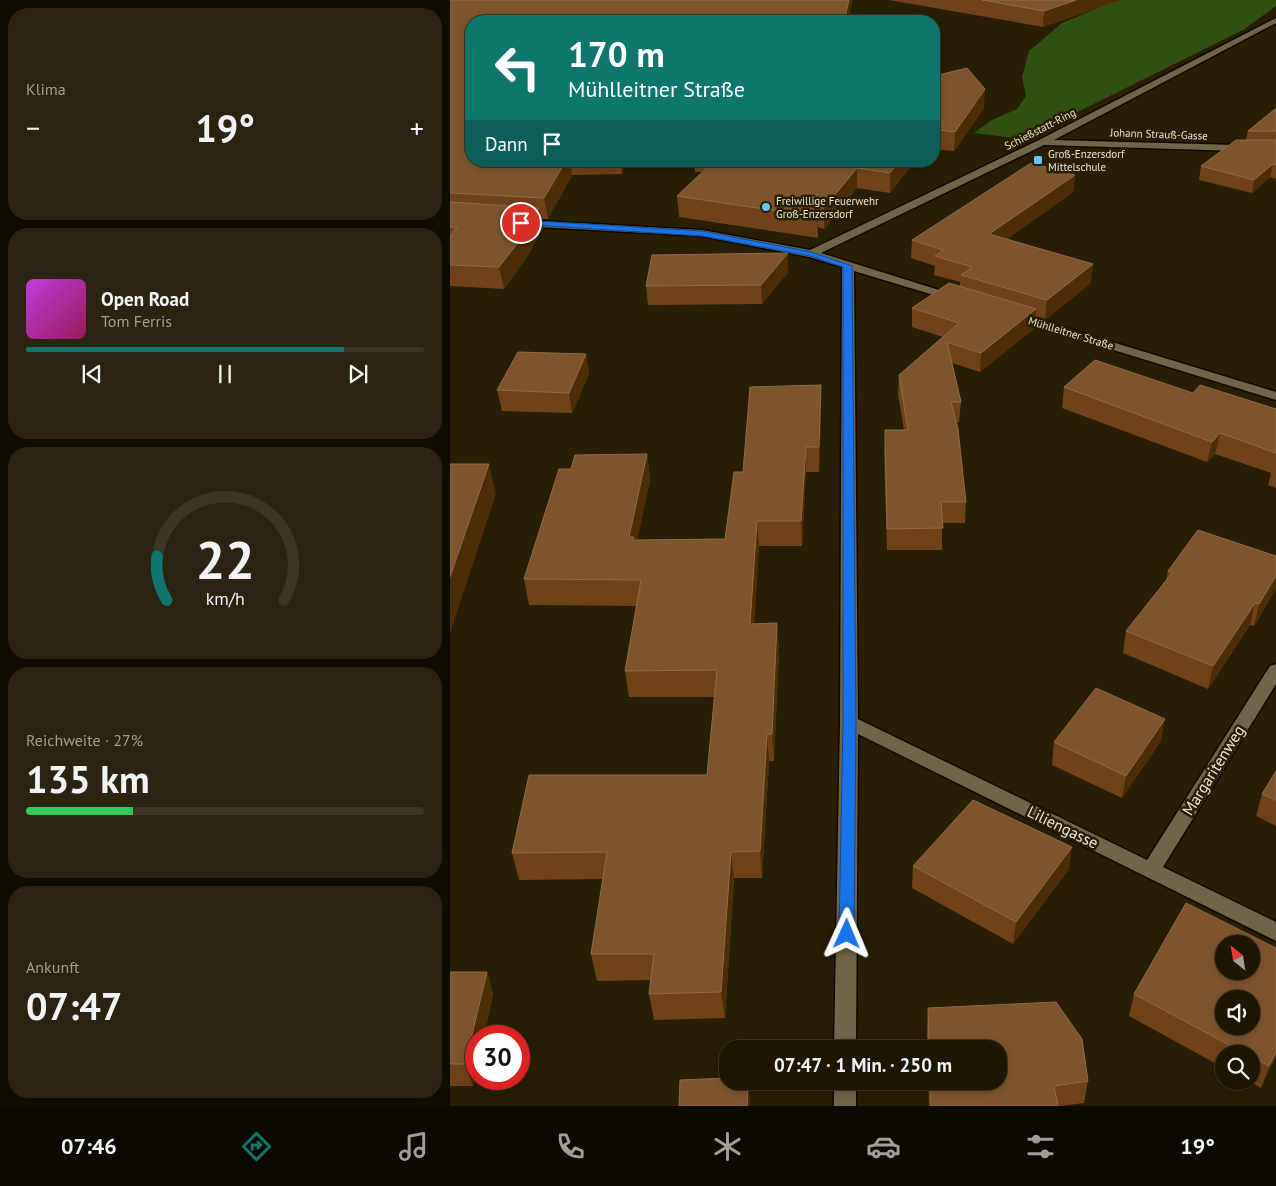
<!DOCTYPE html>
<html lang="de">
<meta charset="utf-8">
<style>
:root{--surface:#1d1602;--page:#2a2311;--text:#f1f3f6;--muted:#a09f99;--line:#3b3524;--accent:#0f766e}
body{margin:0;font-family:"PT Sans",sans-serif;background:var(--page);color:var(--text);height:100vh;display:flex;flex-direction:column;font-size:19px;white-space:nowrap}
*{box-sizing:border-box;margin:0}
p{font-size:16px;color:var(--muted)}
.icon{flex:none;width:28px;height:28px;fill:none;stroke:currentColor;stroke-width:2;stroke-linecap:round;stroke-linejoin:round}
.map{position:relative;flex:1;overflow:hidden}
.panel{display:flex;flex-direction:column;gap:8px;padding:8px;background:#100c01;width:450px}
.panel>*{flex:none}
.hud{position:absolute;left:15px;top:15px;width:475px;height:152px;border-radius:20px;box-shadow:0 2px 8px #0003,0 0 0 1px var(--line);background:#0f766e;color:#fff;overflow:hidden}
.needle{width:32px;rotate:330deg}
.controls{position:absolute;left:765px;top:935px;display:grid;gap:10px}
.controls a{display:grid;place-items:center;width:45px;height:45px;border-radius:50%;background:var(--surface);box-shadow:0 2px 8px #0003,0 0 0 1px var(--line);font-size:25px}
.speed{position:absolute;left:15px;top:1025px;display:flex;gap:10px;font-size:25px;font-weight:700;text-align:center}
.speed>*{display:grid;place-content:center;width:65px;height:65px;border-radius:50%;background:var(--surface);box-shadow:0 2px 8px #0003,0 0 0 1px var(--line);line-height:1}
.speed .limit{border:8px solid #d22;background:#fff;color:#111}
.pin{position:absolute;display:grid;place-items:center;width:42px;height:42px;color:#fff;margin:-21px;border:2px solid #fff;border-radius:50%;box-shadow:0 1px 5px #0007}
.me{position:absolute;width:55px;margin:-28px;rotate:1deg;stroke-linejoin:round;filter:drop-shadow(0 0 4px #0008)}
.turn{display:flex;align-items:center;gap:18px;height:105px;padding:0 20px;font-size:22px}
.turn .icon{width:65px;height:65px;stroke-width:2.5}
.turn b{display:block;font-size:35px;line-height:42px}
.then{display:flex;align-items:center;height:48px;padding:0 20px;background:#0003;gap:10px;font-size:19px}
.big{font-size:38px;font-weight:800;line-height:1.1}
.panel .card{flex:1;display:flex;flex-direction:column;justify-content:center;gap:8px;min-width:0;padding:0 18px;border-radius:20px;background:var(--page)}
.panel .dial{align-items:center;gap:0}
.dial svg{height:130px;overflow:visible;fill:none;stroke:var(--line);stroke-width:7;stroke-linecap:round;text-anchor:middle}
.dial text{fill:var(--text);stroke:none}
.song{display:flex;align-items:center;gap:15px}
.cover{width:60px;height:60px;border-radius:8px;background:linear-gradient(135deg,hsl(290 70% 55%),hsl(330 70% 35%))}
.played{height:5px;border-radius:2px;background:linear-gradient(90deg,var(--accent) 80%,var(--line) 80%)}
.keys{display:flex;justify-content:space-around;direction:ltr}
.heat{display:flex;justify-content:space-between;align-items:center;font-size:28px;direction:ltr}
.charge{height:8px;border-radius:4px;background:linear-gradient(90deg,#34c759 27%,var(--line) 0)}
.trip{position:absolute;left:269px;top:1040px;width:288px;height:50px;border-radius:20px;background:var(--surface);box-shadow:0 2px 8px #0003,0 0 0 1px var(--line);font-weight:800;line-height:50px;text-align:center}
.menu{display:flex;height:80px;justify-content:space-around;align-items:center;background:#0c0901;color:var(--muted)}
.menu .icon{width:35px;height:35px}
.menu .current{color:var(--accent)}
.menu b{font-size:22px;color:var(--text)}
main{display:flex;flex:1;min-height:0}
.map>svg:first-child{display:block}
</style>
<main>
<section class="panel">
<div class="card"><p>Klima</p>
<div class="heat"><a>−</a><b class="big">19°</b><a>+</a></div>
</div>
<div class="card">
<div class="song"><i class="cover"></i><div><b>Open Road</b><p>Tom Ferris</p></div></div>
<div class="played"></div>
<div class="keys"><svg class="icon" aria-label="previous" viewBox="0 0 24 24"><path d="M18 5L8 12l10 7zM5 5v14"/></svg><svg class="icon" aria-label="pause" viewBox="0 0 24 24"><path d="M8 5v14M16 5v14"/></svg><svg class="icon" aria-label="next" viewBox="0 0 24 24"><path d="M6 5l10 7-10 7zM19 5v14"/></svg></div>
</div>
<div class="card dial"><svg viewBox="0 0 100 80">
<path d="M14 69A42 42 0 1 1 86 69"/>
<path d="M14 69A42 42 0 0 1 8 42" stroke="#0f766e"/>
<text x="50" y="56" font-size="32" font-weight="700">22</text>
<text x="50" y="72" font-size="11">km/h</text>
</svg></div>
<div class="card"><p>Reichweite · 27%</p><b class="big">135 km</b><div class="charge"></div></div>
<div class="card"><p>Ankunft</p><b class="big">07:47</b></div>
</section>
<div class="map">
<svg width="826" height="1106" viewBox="0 0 826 1106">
<rect width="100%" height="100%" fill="#271e03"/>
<polygon fill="#315112" points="668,0 826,0 826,6 793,30 573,139 524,133 542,120 567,109 576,96 572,77 579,51 612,23"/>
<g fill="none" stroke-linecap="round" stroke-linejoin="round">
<defs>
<g id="street">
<polygon points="826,18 826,23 604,140 826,146 826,152 594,145 371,253 508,296 510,298 504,301 500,300 404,271 408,719 697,860 820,666 826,664 826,684 713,867 826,922 826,941 408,734 406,1049 384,1049 390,722 392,267 359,257 252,236 71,226 66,223 71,220 252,230 360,250 589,140"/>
<polygon points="567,313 826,392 826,400 563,319 561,317 563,315"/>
<rect x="384" y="1081" width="22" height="25"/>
</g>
</defs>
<use href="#street" stroke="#100800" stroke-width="3"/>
<use href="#street" fill="#6f6548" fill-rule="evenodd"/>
</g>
<g fill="#704219">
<polygon points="0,0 402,0 398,21 21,21 21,161 175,161 172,174 122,175 98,219 91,219 93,228 77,257 54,289 0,286"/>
<polygon points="439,0 671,0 593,27"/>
<polygon points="484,76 534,108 504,151 484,149"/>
<polygon points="826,109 826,179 820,177 802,193 749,180 751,166 796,140 798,131"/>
<polygon points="244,161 465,161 440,193 407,188 374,229 368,227 368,238 229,217 227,196 253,172 245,172"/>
<polygon points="625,175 623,192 557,239 641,283 595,320 586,317 585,328 530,372 502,363 511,402 509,422 506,422 516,502 515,523 492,523 492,550 437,550 434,450 435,430 454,430 448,395 449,375 493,337 462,327 462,308 510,286 510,282 484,275 485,266 461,258 462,240"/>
<polygon points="338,272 312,304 198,305 196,286"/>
<polygon points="136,354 139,374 122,413 52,411 47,390"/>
<polygon points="614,387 743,393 826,409 826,488 818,485 821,473 765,454 757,462 612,408"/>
<polygon points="371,409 369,472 356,472 352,546 309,546 304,624 327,623 329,650 324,761 319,761 312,878 284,878 275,1018 204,1020 199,994 201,980 147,981 141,954 153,879 69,880 62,853 257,775 264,697 179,697 175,671 187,606 79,605 74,579 197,454 200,479 187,540 275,539 293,472"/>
<polygon points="826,556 826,589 804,626 800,625 758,689 673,653 676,631 716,581 718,571"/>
<polygon points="711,741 672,798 602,765 604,742"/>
<polygon points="826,771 826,826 806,816 812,794"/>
<polygon points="463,866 619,869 563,944 462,888"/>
<polygon points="0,972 37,972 43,994 34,1036 26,1036 26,1071 23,1086 0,1086"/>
<polygon points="684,994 826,1056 811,1088 799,1081 801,1081 801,1054 774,1054 774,1068 679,1016"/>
<polygon points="478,1008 638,1081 634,1103 611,1106 479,1106 478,1081 548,1081 548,1049 477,1049 477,1031"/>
</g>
<g fill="#4d2c08">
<polygon points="399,0 402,0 398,21 394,21"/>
<polygon points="626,0 671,0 593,27 594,11"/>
<polygon points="535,89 534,108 504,151 505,132"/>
<polygon points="116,161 120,161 122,175 98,219 94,198"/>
<polygon points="171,161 175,161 172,174"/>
<polygon points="450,161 465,161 440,193 440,173"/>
<polygon points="823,164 820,177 802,193 804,180"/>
<polygon points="407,168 407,188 374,229 374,208"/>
<polygon points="625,175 623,192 538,253 539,234"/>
<polygon points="368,206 368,238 367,217"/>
<polygon points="89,208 93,228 77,257 54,289 49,267"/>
<polygon points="338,253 338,272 312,304 311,285"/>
<polygon points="643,264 641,283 595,320 597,300"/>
<polygon points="586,309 585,328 530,372 531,353"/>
<polygon points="136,354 139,374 122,413 119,393"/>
<polygon points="371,385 371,409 369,472 369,447"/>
<polygon points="770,433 765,454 757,462 762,442"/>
<polygon points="356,447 356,472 352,546 351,521"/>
<polygon points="197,454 200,479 186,548 179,537"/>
<polygon points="39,464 46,494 0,633 0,577"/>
<polygon points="307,521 309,546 302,650 300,624"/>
<polygon points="826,576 826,589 804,626 809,604"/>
<polygon points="805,603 800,625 758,689 763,666"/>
<polygon points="327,623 329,650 324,761 322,734"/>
<polygon points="715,719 711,741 672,798 676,776"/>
<polygon points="317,734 319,761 312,878 310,851"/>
<polygon points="622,847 619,869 563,944 566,922"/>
<polygon points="281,852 284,878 275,1018 271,992"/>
<polygon points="37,972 43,994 34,1036 26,1036 26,1071 23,1086 15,1064"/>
<polygon points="826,1052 826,1056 811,1088 819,1066"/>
<polygon points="298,1081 300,1099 300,1106 297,1106"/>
</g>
<g fill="#7e542e" stroke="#8f6b48" fill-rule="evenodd">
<polygon points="0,0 399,0 394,21 21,21 21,161 116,161 94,198 0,193"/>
<polygon points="532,0 626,0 594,11"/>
<polygon points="517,68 535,89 505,132 484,129 484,76"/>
<polygon points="825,109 826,109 826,131 798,131"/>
<polygon points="786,140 826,140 826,165 823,164 804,180 751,166"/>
<polygon points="264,161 450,161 440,173 407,168 374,208 368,206 367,217 227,196"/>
<polygon points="581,163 625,175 539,234 643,264 597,300 511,275 522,267 485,256 493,250 462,240"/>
<polygon points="0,202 89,208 73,236 49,267 0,265 0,237 7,227 0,227"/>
<polygon points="338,253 311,285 196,286 202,255"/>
<polygon points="499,283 586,309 531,353 497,342 511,402 501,402 508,429 516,502 491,502 493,528 437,529 435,430 458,430 449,375 509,323 462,308"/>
<polygon points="68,352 136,354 119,393 47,390"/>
<polygon points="645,360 743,393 750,385 826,409 826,453 770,433 762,442 614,387"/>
<polygon points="371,385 369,447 356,447 351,521 307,521 300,624 327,623 322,734 317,734 310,851 281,852 271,992 199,994 204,954 141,954 157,852 62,853 79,775 257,775 267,670 175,671 191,580 74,579 109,469 121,469 125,455 197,454 179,537 184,537 183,540 275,539 284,472 293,472 300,387"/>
<polygon points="0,464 39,464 0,577"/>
<polygon points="748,530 826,556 826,576 809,604 805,603 763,666 676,631 722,573 718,571"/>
<polygon points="646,688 715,719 676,776 604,742"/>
<polygon points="826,771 826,800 812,794"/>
<polygon points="523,800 622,847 566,922 463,866"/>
<path d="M736 903 826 948V1052L819 1066 801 1057V1054H796L684 994ZM774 944H801V971H774ZM774 999H801V1026H774Z"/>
<polygon points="0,972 37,972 15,1064 0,1064"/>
<polygon points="606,1002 632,1039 638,1081 604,1086 608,1106 481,1106 480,1081 548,1081 548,1049 479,1049 478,1008"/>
<polygon points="278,1078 278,1081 298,1081 297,1106 229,1106 230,1080"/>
</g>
<polygon fill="#1a73e8" stroke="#114b97" points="71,220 252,231 361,252 402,266 406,722 404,934 402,938 397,940 391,938 389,934 393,722 393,267 360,256 252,236 68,224 67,223"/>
<g fill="#68c4f0" stroke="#271e03" stroke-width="2">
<rect x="583" y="155" width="10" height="10" rx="2.5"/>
<circle cx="316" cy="207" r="5"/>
</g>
<g text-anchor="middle" stroke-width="5" stroke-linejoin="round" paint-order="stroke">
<g font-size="11" fill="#ece7d6" stroke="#271e03">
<text transform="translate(590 129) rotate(-27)" y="4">Schießstatt-Ring</text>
<text transform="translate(709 134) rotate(2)" y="4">Johann Strauß-Gasse</text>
<text transform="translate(621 333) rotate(17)" y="4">Mühlleitner Straße</text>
</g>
<g font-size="11" fill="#ece7d6" stroke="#271e03" text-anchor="start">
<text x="598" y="158">Groß-Enzersdorf<tspan x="598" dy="13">Mittelschule</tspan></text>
<text x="326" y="205">Freiwillige Feuerwehr<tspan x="326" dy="13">Groß-Enzersdorf</tspan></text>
</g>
<g font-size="16" fill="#ece7d6" stroke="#271e03">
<text transform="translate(763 770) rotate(-58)" y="6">Margaritenweg</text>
<text transform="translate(613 827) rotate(26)" y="6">Liliengasse</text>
</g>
</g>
</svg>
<div class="controls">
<a><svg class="needle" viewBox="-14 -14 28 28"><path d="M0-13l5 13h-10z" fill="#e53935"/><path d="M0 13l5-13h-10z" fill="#a09f99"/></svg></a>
<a><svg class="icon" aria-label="sound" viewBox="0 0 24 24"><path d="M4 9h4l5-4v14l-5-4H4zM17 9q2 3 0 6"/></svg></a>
<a><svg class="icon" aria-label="search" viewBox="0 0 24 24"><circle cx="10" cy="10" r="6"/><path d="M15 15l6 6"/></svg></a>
</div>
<div class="speed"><div class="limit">30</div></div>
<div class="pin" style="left:71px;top:223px;background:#d93025"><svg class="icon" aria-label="arrive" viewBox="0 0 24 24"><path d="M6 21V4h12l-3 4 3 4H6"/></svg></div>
<svg class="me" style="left:397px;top:934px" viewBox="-20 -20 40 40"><path d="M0-17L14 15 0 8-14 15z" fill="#1a73e8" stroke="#fff" stroke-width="4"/></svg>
<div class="trip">07:47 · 1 Min. · 250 m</div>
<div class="hud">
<div class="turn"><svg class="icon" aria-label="left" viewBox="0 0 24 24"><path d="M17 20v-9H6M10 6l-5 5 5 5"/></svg><div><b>170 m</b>Mühlleitner Straße</div></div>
<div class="then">Dann<svg class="icon" aria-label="arrive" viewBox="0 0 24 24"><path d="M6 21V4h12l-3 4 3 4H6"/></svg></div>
</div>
</div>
</main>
<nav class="menu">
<b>07:46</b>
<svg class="icon current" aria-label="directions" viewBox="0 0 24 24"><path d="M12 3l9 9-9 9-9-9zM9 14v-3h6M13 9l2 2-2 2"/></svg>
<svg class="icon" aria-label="music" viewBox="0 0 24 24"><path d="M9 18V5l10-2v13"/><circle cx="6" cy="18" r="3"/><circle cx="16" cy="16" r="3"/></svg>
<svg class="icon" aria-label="phone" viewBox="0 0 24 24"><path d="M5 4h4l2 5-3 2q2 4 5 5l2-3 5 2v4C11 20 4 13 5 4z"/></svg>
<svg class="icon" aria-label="climate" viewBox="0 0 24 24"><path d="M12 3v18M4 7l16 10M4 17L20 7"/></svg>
<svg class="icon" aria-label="car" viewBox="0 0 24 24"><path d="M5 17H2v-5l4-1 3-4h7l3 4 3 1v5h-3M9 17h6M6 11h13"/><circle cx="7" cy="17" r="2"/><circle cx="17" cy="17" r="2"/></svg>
<svg class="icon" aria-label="filters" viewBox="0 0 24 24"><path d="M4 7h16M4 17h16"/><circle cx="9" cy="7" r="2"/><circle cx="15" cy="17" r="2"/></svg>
<b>19°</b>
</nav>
